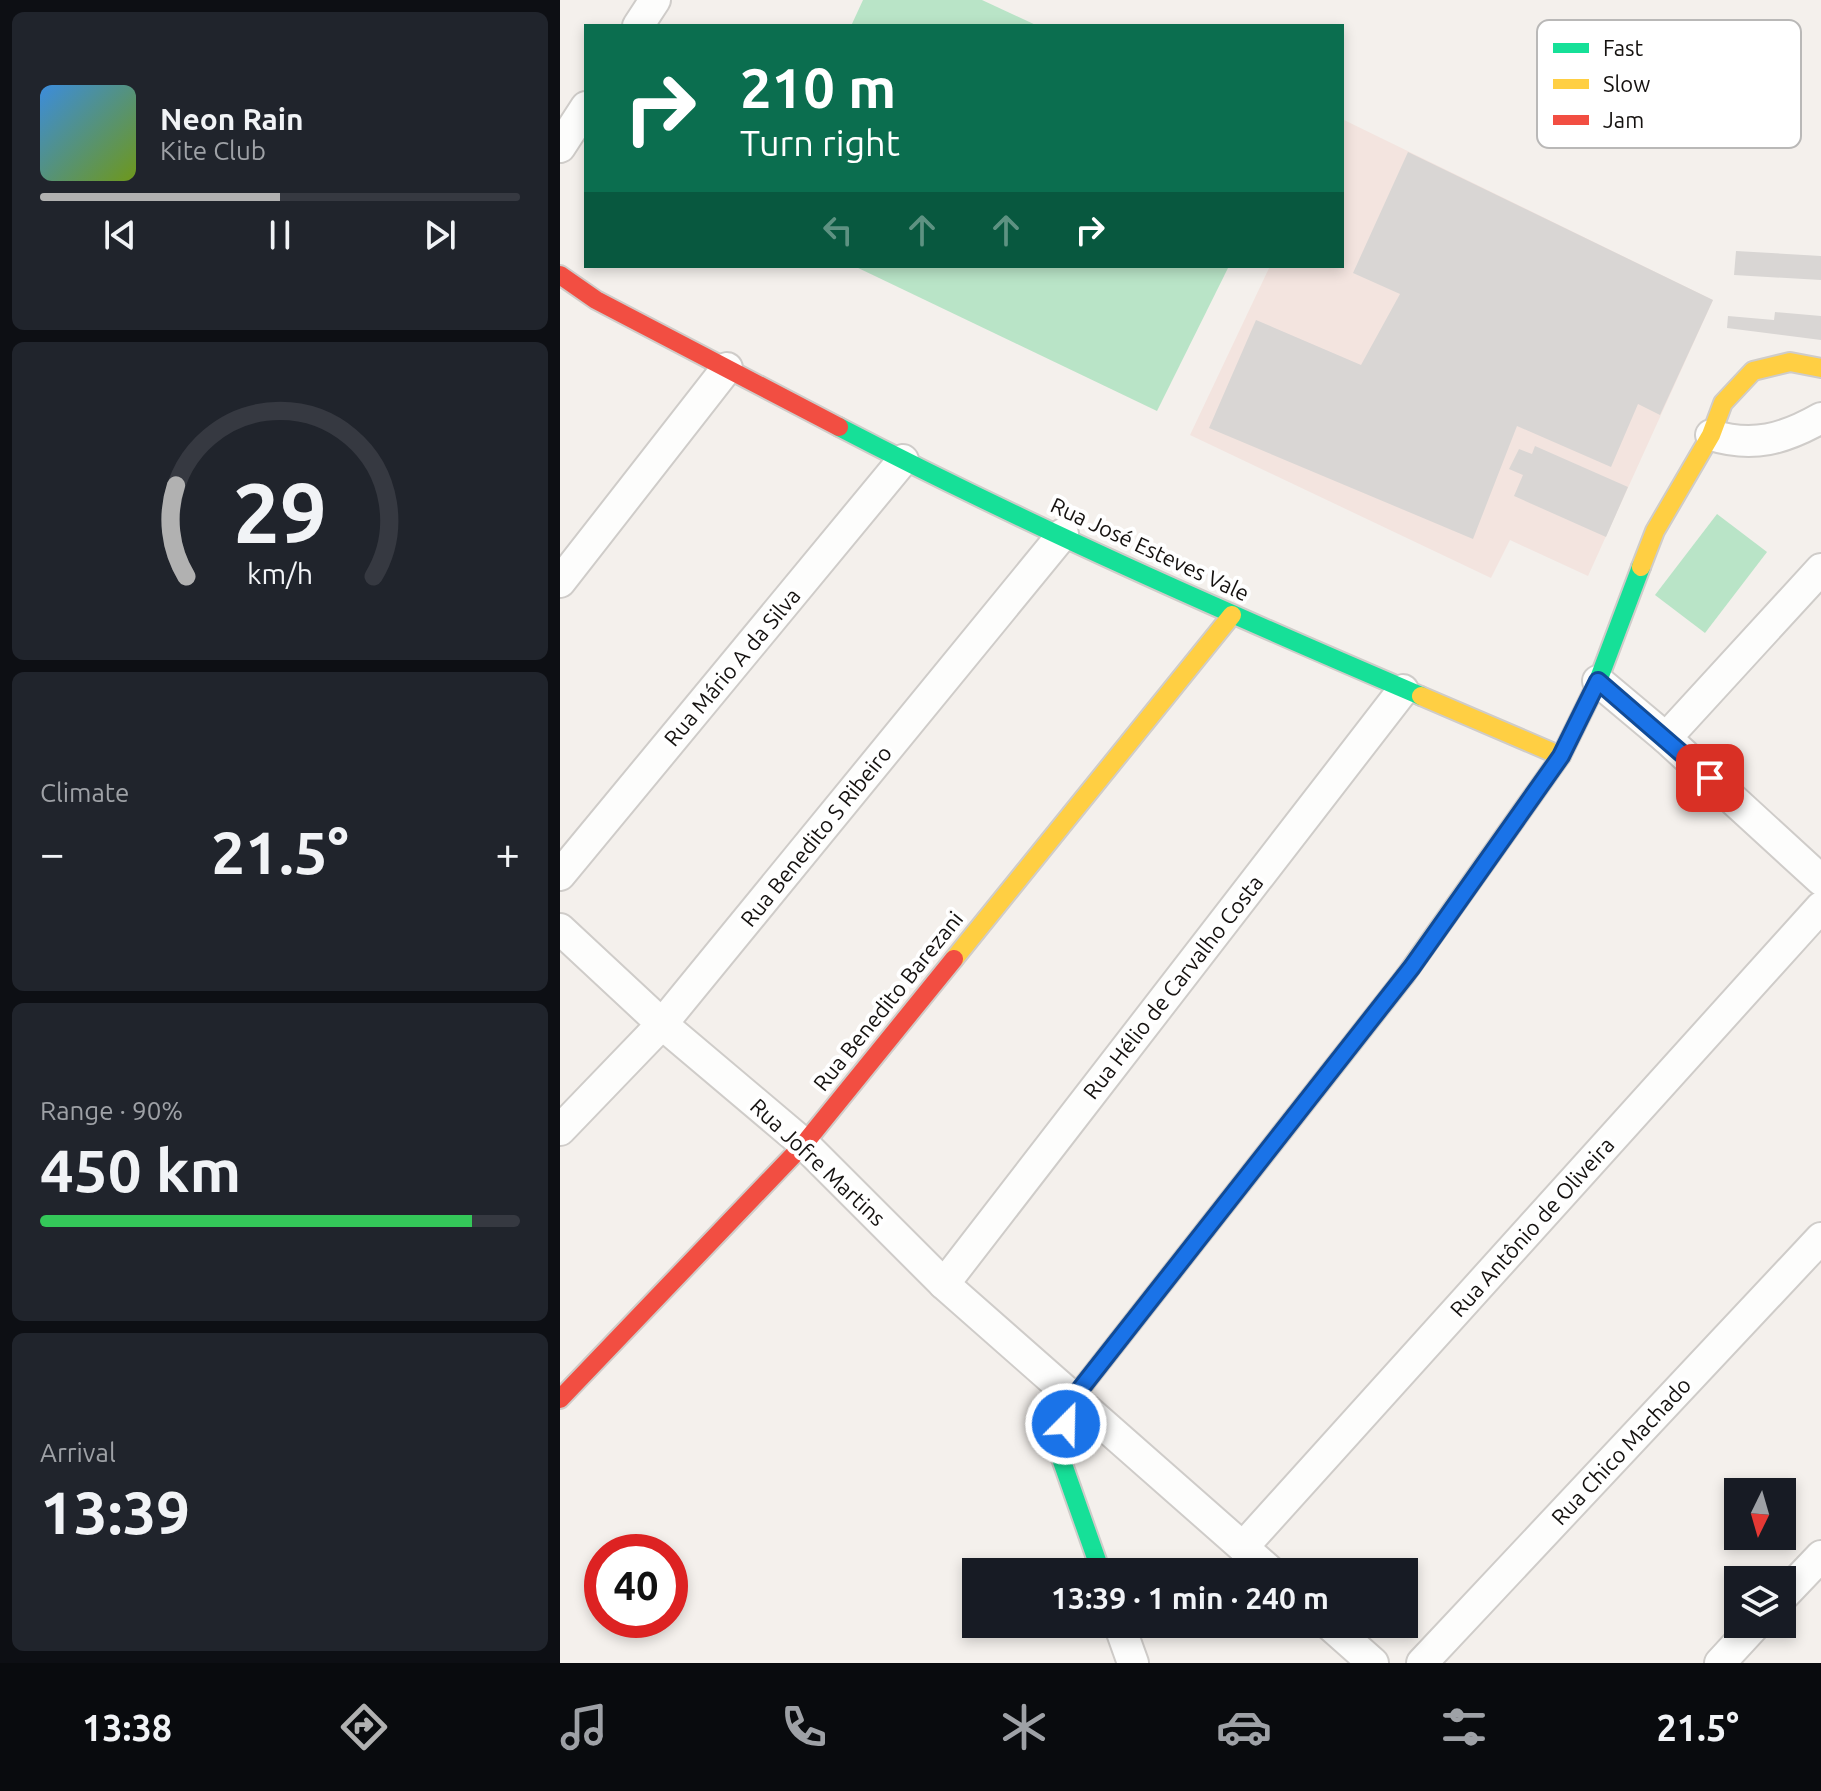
<!DOCTYPE html>
<meta charset="utf-8">
<style>
:root{--surface:#171b24;--page:#20242c;--text:#f1f3f6;--muted:#9ea1a6;--line:#363941;--accent:#b1b1b1}
body{margin:0;font-family:Ubuntu,sans-serif;background:var(--page);color:var(--text);height:100vh;display:flex;flex-direction:column;font-size:30px;white-space:nowrap}
*{box-sizing:border-box;margin:0}
p{font-size:26px;color:var(--muted)}
.icon{flex:none;width:44px;height:44px;fill:none;stroke:currentColor;stroke-width:2;stroke-linecap:round;stroke-linejoin:round}
.map{position:relative;flex:1;overflow:hidden}
.panel{display:flex;flex-direction:column;gap:12px;padding:12px;background:#0d0f14;width:560px}
.panel>*{flex:none}
.hud{position:absolute;left:24px;top:24px;width:760px;height:244px;border-radius:0px;box-shadow:0 4px 12px #0003;background:#0b6e4f;color:#fff;overflow:hidden}
.needle{width:52px;rotate:185deg}
.controls{position:absolute;left:1164px;top:1478px;display:grid;gap:16px}
.controls a{display:grid;place-items:center;width:72px;height:72px;border-radius:0px;background:var(--surface);box-shadow:0 4px 12px #0003;font-size:40px}
.speed{position:absolute;left:24px;top:1534px;display:flex;gap:16px;font-size:40px;font-weight:700;text-align:center}
.speed>*{display:grid;place-content:center;width:104px;height:104px;border-radius:50%;background:var(--surface);box-shadow:0 4px 12px #0003;line-height:1}
.speed .limit{border:12px solid #d22;background:#fff;color:#111}
.pin{position:absolute;display:grid;place-items:center;width:68px;height:68px;color:#fff;margin:-34px;border-radius:16px;box-shadow:0 4px 12px #0006}
.me{position:absolute;width:88px;margin:-44px;rotate:23deg;stroke-linejoin:round;filter:drop-shadow(0 0 6px #0008)}
.turn{display:flex;align-items:center;gap:28px;height:168px;padding:0 24px;font-size:36px}
.turn .icon{width:104px;height:104px;stroke-width:2.5}
.turn b{display:block;font-size:56px;line-height:68px}
.lanes{display:flex;align-items:center;height:76px;padding:0 24px;background:#0003;justify-content:center;gap:40px;direction:ltr}
.lanes .off{opacity:.35}
.big{font-size:60px;font-weight:600;line-height:1.1}
.panel .widget{flex:1;display:flex;flex-direction:column;justify-content:center;gap:12px;min-width:0;padding:0 28px;border-radius:12px;background:var(--page)}
.panel .dial{align-items:center;gap:0}
.dial svg{height:208px;overflow:visible;fill:none;stroke:var(--line);stroke-width:7;stroke-linecap:round;text-anchor:middle}
.dial text{fill:var(--text);stroke:none}
.song{display:flex;align-items:center;gap:24px}
.cover{width:96px;height:96px;border-radius:12px;background:linear-gradient(135deg,hsl(210 70% 55%),hsl(80 70% 35%))}
.played{height:8px;border-radius:4px;background:linear-gradient(90deg,var(--accent) 50%,var(--line) 50%)}
.keys{display:flex;justify-content:space-around;direction:ltr}
.heat{display:flex;justify-content:space-between;align-items:center;font-size:44px;direction:ltr}
.charge{height:12px;border-radius:6px;background:linear-gradient(90deg,#34c759 90%,var(--line) 0)}
.trip{position:absolute;left:402px;top:1558px;width:456px;height:80px;border-radius:0px;background:var(--surface);box-shadow:0 4px 12px #0003;font-weight:600;line-height:80px;text-align:center}
.tab-bar{display:flex;height:128px;justify-content:space-around;align-items:center;background:#090b0e;color:var(--muted)}
.tab-bar .icon{width:56px;height:56px}
.tab-bar .active{color:var(--accent)}
.tab-bar b{font-size:36px;color:var(--text)}
main{display:flex;flex:1;min-height:0}
.map>svg:first-child{display:block}
</style>
<main>
<section class="panel">
<div class="widget">
<div class="song"><i class="cover"></i><div><b>Neon Rain</b><p>Kite Club</p></div></div>
<div class="played"></div>
<div class="keys"><svg class="icon" aria-label="previous" viewBox="0 0 24 24"><path d="M18 5L8 12l10 7zM5 5v14"/></svg><svg class="icon" aria-label="pause" viewBox="0 0 24 24"><path d="M8 5v14M16 5v14"/></svg><svg class="icon" aria-label="next" viewBox="0 0 24 24"><path d="M6 5l10 7-10 7zM19 5v14"/></svg></div>
</div>
<div class="widget dial"><svg viewBox="0 0 100 80">
<path d="M14 69A42 42 0 1 1 86 69"/>
<path d="M14 69A42 42 0 0 1 10 34" stroke="#b1b1b1"/>
<text x="50" y="56" font-size="32" font-weight="700">29</text>
<text x="50" y="72" font-size="11">km/h</text>
</svg></div>
<div class="widget"><p>Climate</p>
<div class="heat"><a>−</a><b class="big">21.5°</b><a>+</a></div>
</div>
<div class="widget"><p>Range · 90%</p><b class="big">450 km</b><div class="charge"></div></div>
<div class="widget"><p>Arrival</p><b class="big">13:39</b></div>
</section>
<div class="map">
<svg width="1261" height="1663" viewBox="0 0 1261 1663">
<rect width="100%" height="100%" fill="#f4f0ec"/>
<polygon fill="#f3e4df" points="782,119 1153,300 1028,576 950,540 931,578 630,435 710,266 782,266"/>
<g fill="#b9e4c7">
<polygon points="303,0 422,0 478,26 291,26"/>
<polygon points="294,266 669,266 597,411"/>
<polygon points="1157,514 1207,552 1145,633 1095,595"/>
</g>
<g fill="#d9d6d4">
<polygon points="848,152 1153,300 1100,415 1078,404 1051,467 957,426 913,539 649,428 696,320 801,365 840,294 793,273"/>
<polygon points="1176,251 1261,256 1261,280 1174,275"/>
<polygon points="1215,312 1261,316 1261,340 1167,328 1168,316 1214,320"/>
<polygon points="975,446 1068,487 1046,537 954,496 963,475 949,469 959,449 972,454"/>
</g>
<g fill="none" stroke-linecap="round" stroke-linejoin="round">
<defs>
<g id="street">
<polyline points="78,26 95,0"/>
<polyline points="0,147 26,107"/>
<path d="M1151 435C1193 448 1224 439 1261 418"/>
<polyline points="0,582 167,368"/>
<polyline points="1038,681 1106,738 1261,880"/>
<polyline points="1106,738 1261,569"/>
<polyline points="0,875 343,460"/>
<polyline points="0,929 102,1024 244,1144 384,1284 711,1572"/>
<polyline points="0,1130 102,1024 503,534"/>
<polyline points="384,1284 843,690"/>
<polyline points="683,1547 1261,907"/>
<polyline points="1222,1597 1261,1556"/>
<polyline points="559,1624 573,1663"/>
<polyline points="769,1624 813,1663"/>
<polyline points="862,1663 1261,1238"/>
<polyline points="1160,1663 1196,1624"/>
</g>
<g id="fast">
<path d="M279 427C469 526 665 612 861 696"/>
<polyline points="845,976 1001,756 1038,681 1081,567"/>
<polyline points="541,1572 498,1450 514,1397 646,1229"/>
</g>
<g id="slow">
<polyline points="1081,567 1095,531 1151,435 1163,403 1193,371 1230,362 1261,368"/>
<polyline points="861,696 1001,756"/>
<polyline points="394,959 672,615"/>
</g>
<g id="jam">
<polyline points="0,275 36,300 279,427"/>
<polyline points="646,1229 845,976"/>
<polyline points="0,1399 244,1144 394,959"/>
</g>
</defs>
<use href="#street" stroke="#cfccc9" stroke-width="34"/>
<use href="#fast" stroke="#cfccc9" stroke-width="22"/>
<use href="#slow" stroke="#cfccc9" stroke-width="22"/>
<use href="#jam" stroke="#cfccc9" stroke-width="22"/>
<use href="#street" stroke="#fdfdfc" stroke-width="30"/>
<use href="#fast" stroke="#16e098" stroke-width="18"/>
<use href="#slow" stroke="#ffcf43" stroke-width="18"/>
<use href="#jam" stroke="#f24e42" stroke-width="18"/>
</g>
<g fill="none" stroke-linecap="round" stroke-linejoin="round">
<defs>
<polyline id="route" points="506,1424 514,1397 852,967 1001,756 1038,681 1150,778"/>
</defs>
<use href="#route" stroke="#114b97" stroke-width="20"/>
<use href="#route" stroke="#1a73e8" stroke-width="14"/>
</g>
<g text-anchor="middle" stroke-width="8" stroke-linejoin="round" paint-order="stroke">
<g font-size="22" fill="#151210" stroke="#fff">
<text transform="translate(590 549) rotate(25)" y="8">Rua José Esteves Vale</text>
<text transform="translate(172 667) rotate(-50)" y="8">Rua Mário A da Silva</text>
<text transform="translate(256 836) rotate(-51)" y="8">Rua Benedito S Ribeiro</text>
<text transform="translate(613 987) rotate(-52)" y="8">Rua Hélio de Carvalho Costa</text>
<text transform="translate(328 1001) rotate(-51)" y="8">Rua Benedito Barezani</text>
<text transform="translate(258 1162) rotate(43)" y="8">Rua Jofre Martins</text>
<text transform="translate(972 1227) rotate(-48)" y="8">Rua Antônio de Oliveira</text>
<text transform="translate(1061 1451) rotate(-47)" y="8">Rua Chico Machado</text>
</g>
</g>
<rect x="977" y="20" width="264" height="128" rx="12" fill="#fff" stroke="#b9b8b7" stroke-width="2"/>
<rect x="993" y="43" width="36" height="10" fill="#16e098"/>
<rect x="993" y="79" width="36" height="10" fill="#ffcf43"/>
<rect x="993" y="115" width="36" height="10" fill="#f24e42"/>
<g font-size="22" fill="#151210">
<text x="1043" y="56">Fast</text>
<text x="1043" y="92">Slow</text>
<text x="1043" y="128">Jam</text>
</g>
</svg>
<div class="controls">
<a><svg class="needle" viewBox="-14 -14 28 28"><path d="M0-13l5 13h-10z" fill="#e53935"/><path d="M0 13l5-13h-10z" fill="#9ea1a6"/></svg></a>
<a><svg class="icon" aria-label="layers" viewBox="0 0 24 24"><path d="M12 4l9 5-9 5-9-5zM3 14l9 5 9-5"/></svg></a>
</div>
<div class="speed"><div class="limit">40</div></div>
<div class="pin" style="left:1150px;top:778px;background:#d93025"><svg class="icon" aria-label="arrive" viewBox="0 0 24 24"><path d="M6 21V4h12l-3 4 3 4H6"/></svg></div>
<svg class="me" style="left:506px;top:1424px" viewBox="-20 -20 40 40"><circle r="17" fill="#1a73e8" stroke="#fff" stroke-width="3"/><path d="M0-11L8 9 0 5-8 9z" fill="#fff"/></svg>
<div class="trip">13:39 · 1 min · 240 m</div>
<div class="hud">
<div class="turn"><svg class="icon" aria-label="right" viewBox="0 0 24 24"><path d="M7 20v-9h11M14 6l5 5-5 5"/></svg><div><b>210 m</b>Turn right</div></div>
<div class="lanes"><svg class="icon off" aria-label="left" viewBox="0 0 24 24"><path d="M17 20v-9H6M10 6l-5 5 5 5"/></svg><svg class="icon off" aria-label="ahead" viewBox="0 0 24 24"><path d="M12 20V5M6 11l6-6 6 6"/></svg><svg class="icon off" aria-label="ahead" viewBox="0 0 24 24"><path d="M12 20V5M6 11l6-6 6 6"/></svg><svg class="icon" aria-label="right" viewBox="0 0 24 24"><path d="M7 20v-9h11M14 6l5 5-5 5"/></svg></div>
</div>
</div>
</main>
<nav class="tab-bar">
<b>13:38</b>
<svg class="icon active" aria-label="directions" viewBox="0 0 24 24"><path d="M12 3l9 9-9 9-9-9zM9 14v-3h6M13 9l2 2-2 2"/></svg>
<svg class="icon" aria-label="music" viewBox="0 0 24 24"><path d="M9 18V5l10-2v13"/><circle cx="6" cy="18" r="3"/><circle cx="16" cy="16" r="3"/></svg>
<svg class="icon" aria-label="phone" viewBox="0 0 24 24"><path d="M5 4h4l2 5-3 2q2 4 5 5l2-3 5 2v4C11 20 4 13 5 4z"/></svg>
<svg class="icon" aria-label="climate" viewBox="0 0 24 24"><path d="M12 3v18M4 7l16 10M4 17L20 7"/></svg>
<svg class="icon" aria-label="car" viewBox="0 0 24 24"><path d="M5 17H2v-5l4-1 3-4h7l3 4 3 1v5h-3M9 17h6M6 11h13"/><circle cx="7" cy="17" r="2"/><circle cx="17" cy="17" r="2"/></svg>
<svg class="icon" aria-label="filters" viewBox="0 0 24 24"><path d="M4 7h16M4 17h16"/><circle cx="9" cy="7" r="2"/><circle cx="15" cy="17" r="2"/></svg>
<b>21.5°</b>
</nav>
